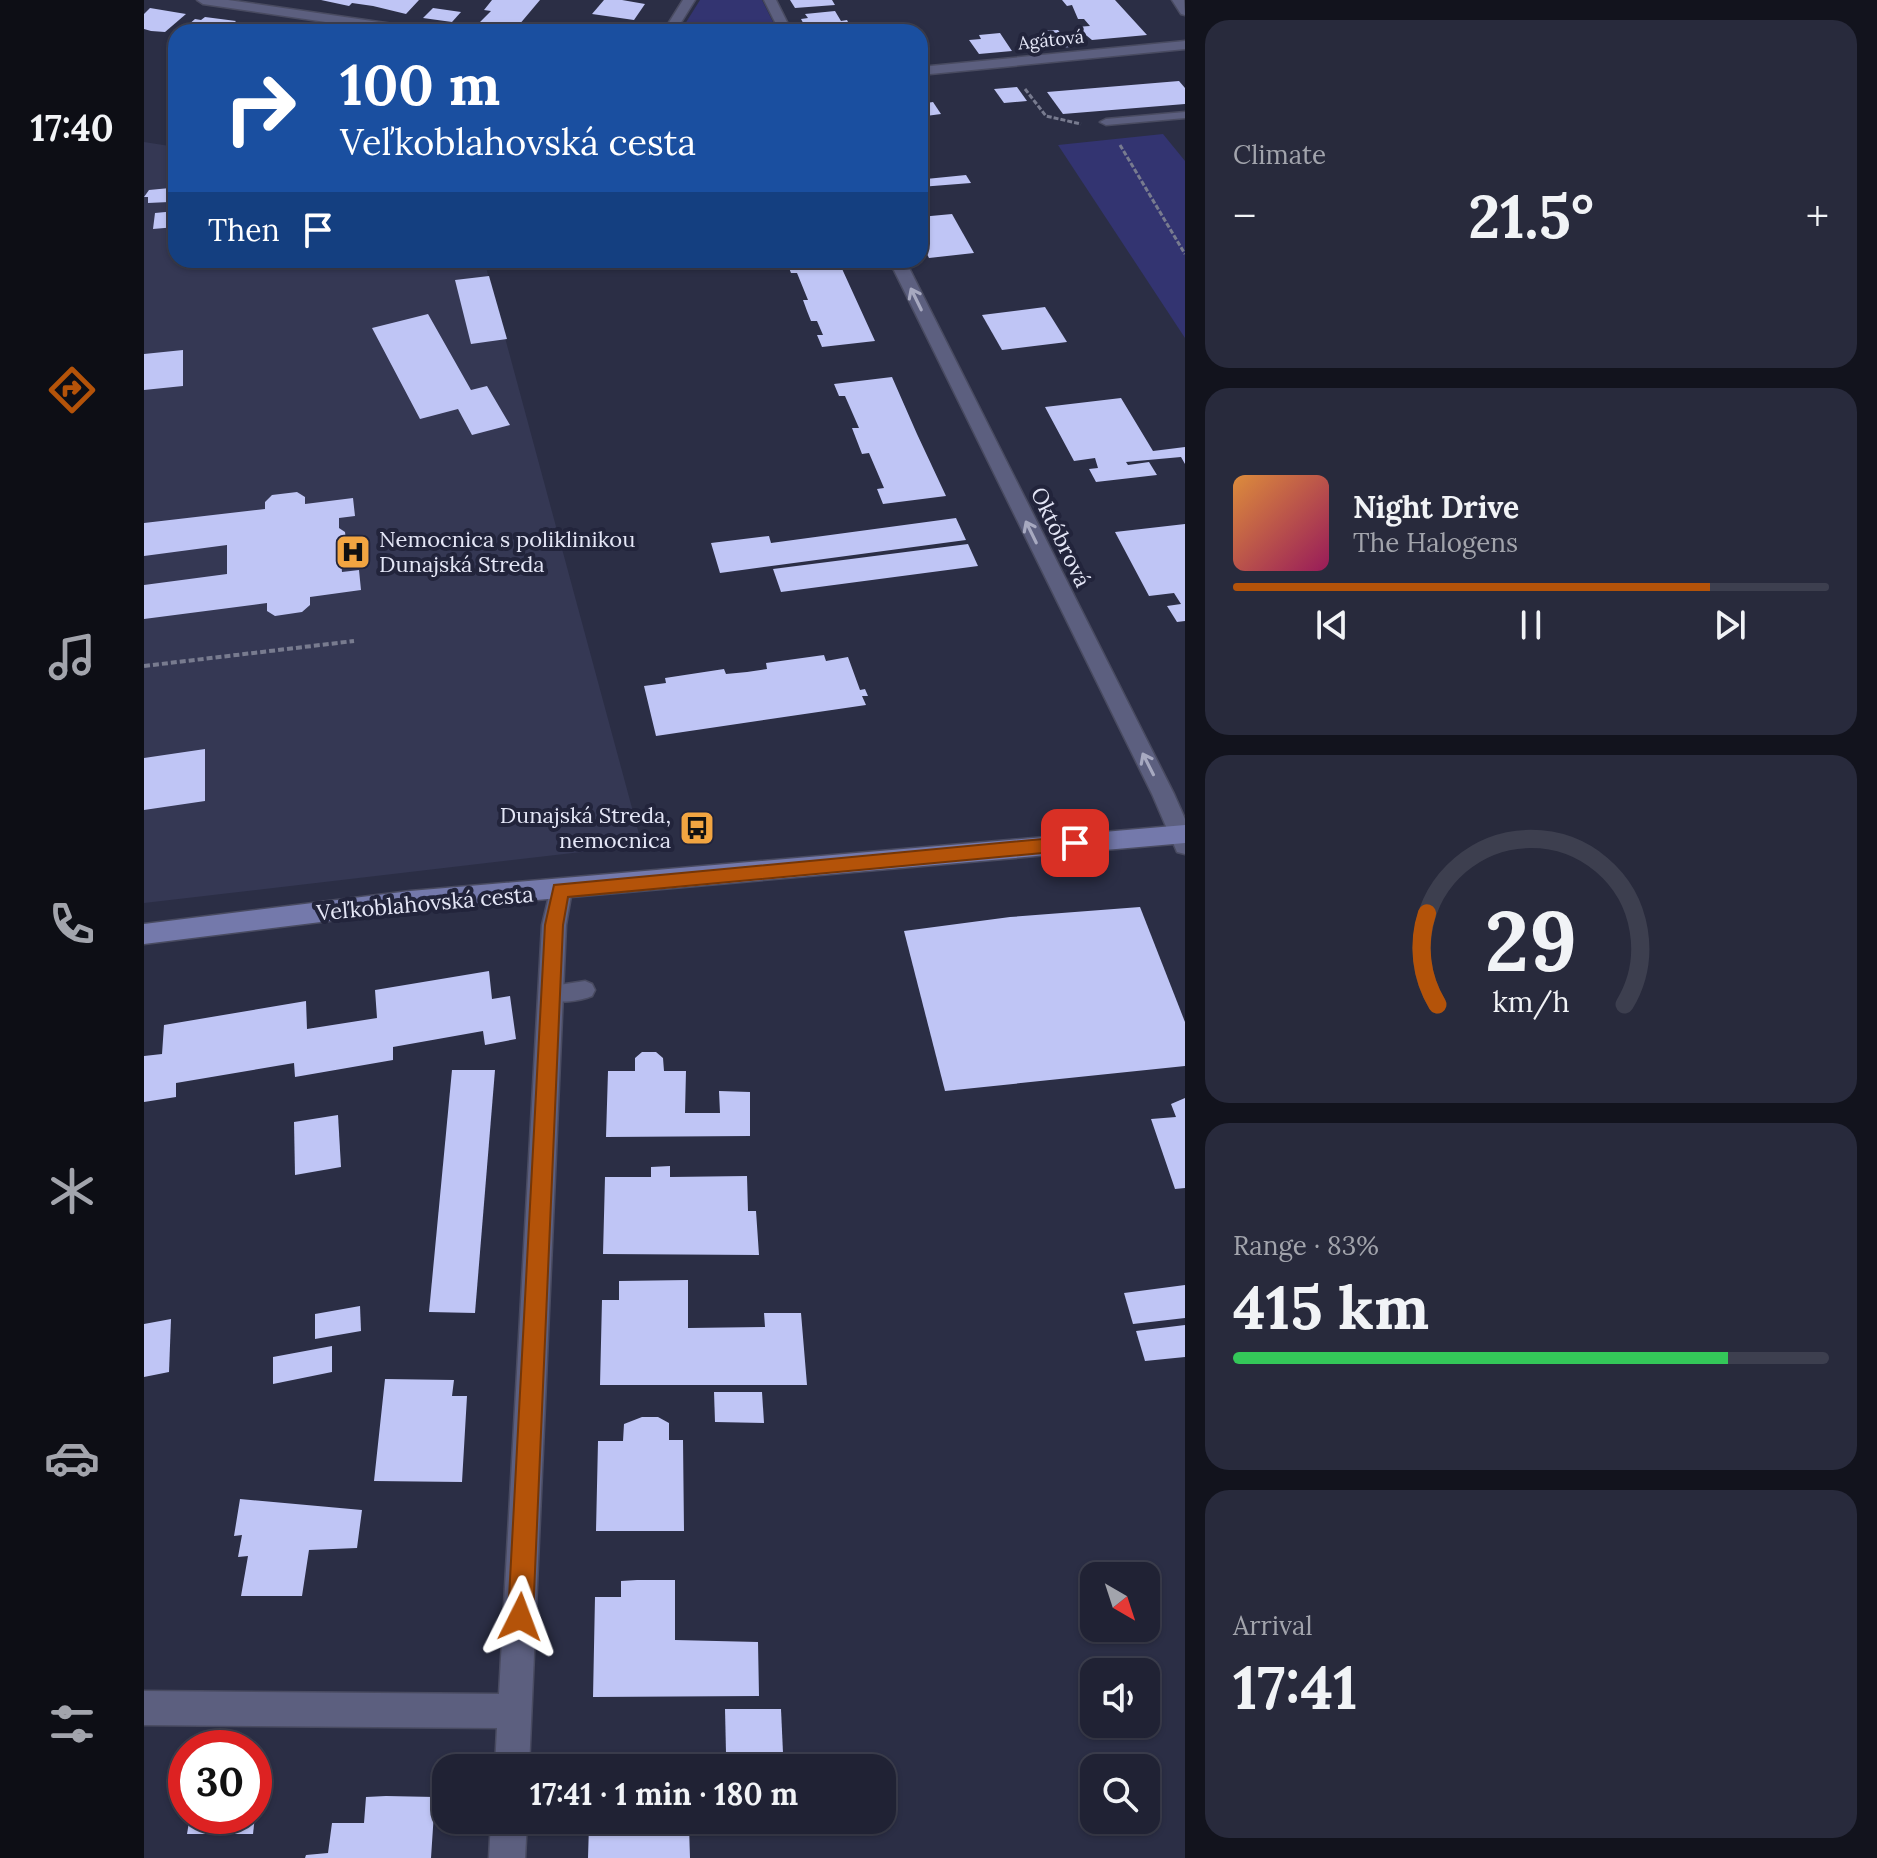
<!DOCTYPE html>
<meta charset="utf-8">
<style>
:root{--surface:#202234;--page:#282a3c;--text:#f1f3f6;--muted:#a2a4ac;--line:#3d3f4f;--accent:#b45309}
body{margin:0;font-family:Lora,serif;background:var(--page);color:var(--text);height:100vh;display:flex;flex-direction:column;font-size:30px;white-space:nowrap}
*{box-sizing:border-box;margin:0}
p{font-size:26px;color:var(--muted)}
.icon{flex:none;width:44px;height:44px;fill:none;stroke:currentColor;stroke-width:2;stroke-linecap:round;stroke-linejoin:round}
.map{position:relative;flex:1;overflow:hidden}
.drawer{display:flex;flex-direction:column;gap:20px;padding:20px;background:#12131d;width:692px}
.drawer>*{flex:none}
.banner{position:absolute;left:24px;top:24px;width:760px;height:244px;border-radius:24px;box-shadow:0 2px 6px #0004,0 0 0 2px var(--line);background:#1a4fa0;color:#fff;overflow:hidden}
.needle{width:52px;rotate:141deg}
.controls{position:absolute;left:936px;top:1562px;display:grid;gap:16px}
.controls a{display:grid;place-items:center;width:80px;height:80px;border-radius:16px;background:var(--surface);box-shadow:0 2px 6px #0004,0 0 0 2px var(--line);font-size:40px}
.speed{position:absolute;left:24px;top:1730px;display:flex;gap:16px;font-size:40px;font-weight:700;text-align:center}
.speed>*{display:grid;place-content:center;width:104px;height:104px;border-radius:50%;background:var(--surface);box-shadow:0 2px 6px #0004,0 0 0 2px var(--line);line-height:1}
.speed .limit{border:12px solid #d22;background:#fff;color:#111}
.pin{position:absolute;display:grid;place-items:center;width:68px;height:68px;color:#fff;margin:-34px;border-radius:16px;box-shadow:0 4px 12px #0006}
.me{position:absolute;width:88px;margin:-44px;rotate:3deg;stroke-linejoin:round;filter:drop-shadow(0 0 6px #0008)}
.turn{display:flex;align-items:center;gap:28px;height:168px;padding:0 40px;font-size:36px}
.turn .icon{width:104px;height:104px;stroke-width:2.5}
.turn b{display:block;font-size:56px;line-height:68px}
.then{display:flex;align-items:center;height:76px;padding:0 40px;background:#0003;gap:16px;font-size:30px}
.big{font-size:60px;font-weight:700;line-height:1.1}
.drawer .tile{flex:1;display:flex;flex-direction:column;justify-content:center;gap:12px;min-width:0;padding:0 28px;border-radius:24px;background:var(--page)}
.drawer .dial{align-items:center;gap:0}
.dial svg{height:208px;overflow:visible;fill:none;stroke:var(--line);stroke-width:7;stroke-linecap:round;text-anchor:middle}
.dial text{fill:var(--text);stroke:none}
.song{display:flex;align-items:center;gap:24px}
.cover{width:96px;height:96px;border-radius:12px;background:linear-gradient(135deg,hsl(30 70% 55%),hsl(330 70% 35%))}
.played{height:8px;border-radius:4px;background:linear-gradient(90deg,var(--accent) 80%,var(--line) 80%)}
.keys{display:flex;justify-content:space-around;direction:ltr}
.heat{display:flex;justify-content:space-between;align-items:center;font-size:44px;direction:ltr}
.charge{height:12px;border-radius:6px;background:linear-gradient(90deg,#34c759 83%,var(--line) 0)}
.trip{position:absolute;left:288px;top:1754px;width:464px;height:80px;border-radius:24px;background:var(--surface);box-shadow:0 2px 6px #0004,0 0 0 2px var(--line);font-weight:700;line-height:80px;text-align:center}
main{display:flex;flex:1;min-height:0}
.dock{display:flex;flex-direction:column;width:144px;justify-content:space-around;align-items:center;background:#0d0e15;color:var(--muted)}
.dock .icon{width:56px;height:56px}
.dock .selected{color:var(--accent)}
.dock b{font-size:36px;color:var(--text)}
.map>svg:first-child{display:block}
</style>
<main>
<nav class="dock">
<b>17:40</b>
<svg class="icon selected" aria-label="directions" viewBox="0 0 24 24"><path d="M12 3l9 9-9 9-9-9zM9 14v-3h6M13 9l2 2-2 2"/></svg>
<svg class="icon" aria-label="music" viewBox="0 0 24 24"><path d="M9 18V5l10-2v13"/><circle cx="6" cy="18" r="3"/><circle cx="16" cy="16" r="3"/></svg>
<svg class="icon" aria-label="phone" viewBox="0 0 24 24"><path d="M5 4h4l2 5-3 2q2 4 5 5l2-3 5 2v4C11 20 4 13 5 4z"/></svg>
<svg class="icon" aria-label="climate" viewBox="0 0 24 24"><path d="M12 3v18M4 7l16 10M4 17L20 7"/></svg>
<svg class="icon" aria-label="car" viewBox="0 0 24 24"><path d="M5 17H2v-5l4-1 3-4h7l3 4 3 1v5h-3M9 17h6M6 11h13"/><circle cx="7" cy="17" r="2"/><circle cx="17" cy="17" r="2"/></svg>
<svg class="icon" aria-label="filters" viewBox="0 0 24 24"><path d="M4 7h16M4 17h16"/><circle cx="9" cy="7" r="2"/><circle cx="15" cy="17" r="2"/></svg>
</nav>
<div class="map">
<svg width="1041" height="1858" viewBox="0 0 1041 1858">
<rect width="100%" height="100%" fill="#2b2e45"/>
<polygon fill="#353854" points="0,142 32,147 32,260 340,260 498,845 0,903"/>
<g fill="#333471">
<polygon points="556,0 618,0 634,32 536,32"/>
<polygon points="1019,134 1041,161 1041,338 914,145"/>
</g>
<g fill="#bfc5f5">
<polygon points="177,0 275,0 262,14 229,6 208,3 205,6"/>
<polygon points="348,0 396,0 369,32 332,26 347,11 340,10"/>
<polygon points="460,0 478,0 501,4 490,20 448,14"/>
<polygon points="646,0 688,0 691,5 651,8"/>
<polygon points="918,0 971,0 1003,35 948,40 932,27 946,26 940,19 934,19 928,5 923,6"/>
<polygon points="6,8 42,14 21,32 7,31 0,29 0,14"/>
<polygon points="289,8 317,12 308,22 279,18"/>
<polygon points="691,11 697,21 703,20 706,26 700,26 701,29 736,28 738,31 664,32 657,19 664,18 661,14"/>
<polygon points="61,17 92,21 81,32 37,31 51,19 57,20"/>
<polygon points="457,25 465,25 476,28 474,32 440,32 445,27 455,29"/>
<polygon points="914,30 928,47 911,48 897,31"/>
<polygon points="856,33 868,51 835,54 825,40 837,39 835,35"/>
<polygon points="1035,81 1041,88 1041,104 919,114 903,92"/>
<polygon points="873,87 883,101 860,103 850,89"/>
<polygon points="789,102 797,114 782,116 776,104"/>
<polygon points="776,168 782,179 822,175 827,183 776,187"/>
<polygon points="26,188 25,202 4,203 4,197 0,197 5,190"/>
<polygon points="32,211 32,227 9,229 11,213"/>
<polygon points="808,214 830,253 785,258 776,240 776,217"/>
<polygon points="642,260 694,260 731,341 678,347 673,335 679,335 673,321 667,321 663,311 659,300 664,300 653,273 647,273"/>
<polygon points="345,276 363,339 327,344 311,280"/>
<polygon points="901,307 923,342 858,350 838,315"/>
<polygon points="284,314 327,390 343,386 366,425 328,435 314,409 276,419 228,328"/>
<polygon points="39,350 39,386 0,390 0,354"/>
<polygon points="748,377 773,434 802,496 739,504 733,489 740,488 725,453 718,454 708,428 715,428 701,396 695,396 690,384"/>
<polygon points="977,398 1009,451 1041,447 1041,464 1037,457 982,462 984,465 1005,462 1013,475 952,482 945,469 954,468 951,458 930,461 901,407"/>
<polygon points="153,492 161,497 161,504 209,498 211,516 195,518 195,528 201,532 204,557 197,562 198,572 215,570 217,590 166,597 166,605 158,612 131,616 123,611 123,603 0,619 0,585 83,574 83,545 0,556 0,523 121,509 121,502 128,495"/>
<polygon points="812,518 822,540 576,573 567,543 625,536 627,543"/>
<polygon points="1041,524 1041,621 1033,622 1023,606 1037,604 1030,593 1005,596 971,532"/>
<polygon points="824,544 834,566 637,592 629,569"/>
<polygon points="680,655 682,661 704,657 716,690 721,689 724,696 718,696 722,705 512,736 500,686 522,683 521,678 580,669 582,674 603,672 623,669 622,663"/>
<polygon points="61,749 61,801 0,810 0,758"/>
<polygon points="996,907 1041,1022 1041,1066 801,1091 760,931 866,917"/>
<polygon points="345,971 348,999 366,996 372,1039 341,1045 339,1031 249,1047 249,1060 151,1077 150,1063 32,1083 32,1097 0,1102 0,1056 18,1054 20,1025 162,1001 163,1029 233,1018 231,990"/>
<polygon points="498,1052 512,1052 519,1058 520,1071 542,1071 541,1113 576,1113 575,1091 606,1092 606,1136 462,1137 464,1071 491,1071 491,1058"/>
<polygon points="308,1070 351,1070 331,1313 285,1312"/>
<polygon points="1041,1098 1041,1188 1031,1189 1007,1119 1032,1117 1027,1104"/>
<polygon points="194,1115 197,1167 151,1175 150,1122"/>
<polygon points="526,1166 526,1177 603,1176 604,1211 612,1211 615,1255 459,1254 461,1177 507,1177 507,1167"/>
<polygon points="544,1280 544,1328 621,1327 620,1313 657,1313 663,1385 456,1385 458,1300 475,1300 475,1281"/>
<polygon points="1041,1285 1041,1318 989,1324 980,1293"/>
<polygon points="216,1306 217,1331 171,1339 171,1314"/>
<polygon points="27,1319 25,1372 0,1377 0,1324"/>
<polygon points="1041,1325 1041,1357 1001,1361 992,1331"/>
<polygon points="188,1346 188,1372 129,1384 129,1357"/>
<polygon points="241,1379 310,1380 308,1396 323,1396 318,1482 230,1481"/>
<polygon points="570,1392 618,1392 620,1423 571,1422"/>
<polygon points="498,1417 514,1417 525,1423 525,1440 539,1440 540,1531 452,1531 454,1441 479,1441 480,1424"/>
<polygon points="96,1499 218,1510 213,1548 165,1550 158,1596 97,1596 104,1556 94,1557 98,1535 90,1536"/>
<polygon points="493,1580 531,1580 531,1640 614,1642 615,1696 449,1697 451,1597 477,1597 477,1581"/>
<polygon points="581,1709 637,1709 639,1753 582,1753"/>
<polygon points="110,1766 117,1766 112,1807 110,1807"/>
<polygon points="242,1796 291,1797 287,1858 161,1858 162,1855 184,1853 188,1823 220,1823 222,1797"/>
<polygon points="46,1816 111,1816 109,1834 43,1834"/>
<polygon points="480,1820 526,1820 526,1826 545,1826 546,1858 444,1858 445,1825 480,1825"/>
</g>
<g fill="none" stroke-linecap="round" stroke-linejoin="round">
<defs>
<g id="lane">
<polygon points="1041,112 1041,118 962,125 956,122 962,119"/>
<path d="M441 981 448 984 451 990 448 996C435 1001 415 1004 402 999L399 993 402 987Z"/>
</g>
<g id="street">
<polygon points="53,0 84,0 276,28 282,32 250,32 59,4"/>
<polygon points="539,0 551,0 531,32 519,32"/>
<polygon points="620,0 632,0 648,32 636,32"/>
<polygon points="1028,0 1040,0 1041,15 1037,14"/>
<polygon points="1041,41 1041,49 776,75 776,67"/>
<polygon points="745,260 761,260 1030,794 1041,819 1041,854 1033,852 1030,845 1008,794"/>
<polygon points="416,880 424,883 428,890 422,925 385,1768 351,1768 353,1728 0,1725 0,1691 355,1694 398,925 408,883"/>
<polygon points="347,1820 383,1820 381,1858 345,1858"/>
</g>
<polygon id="secondary" points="1041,825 1041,843 266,911 0,944 0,924 266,891"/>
</defs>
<use href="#lane" stroke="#494b61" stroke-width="3"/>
<use href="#street" stroke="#494b61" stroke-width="3"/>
<use href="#secondary" stroke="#494b61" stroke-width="3"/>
<g stroke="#787b8f" stroke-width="3" stroke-dasharray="5 2" stroke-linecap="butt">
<polyline points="881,89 902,116 937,124"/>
<polyline points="976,145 1041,254"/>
</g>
<polyline stroke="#787b8f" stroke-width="4" stroke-dasharray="6 3" stroke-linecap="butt" points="0,666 210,641"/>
<use href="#lane" fill="#5c5f7f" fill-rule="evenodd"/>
<use href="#street" fill="#5c5f7f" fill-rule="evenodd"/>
<use href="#secondary" fill="#7479ab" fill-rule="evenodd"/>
</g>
<defs><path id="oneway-shaft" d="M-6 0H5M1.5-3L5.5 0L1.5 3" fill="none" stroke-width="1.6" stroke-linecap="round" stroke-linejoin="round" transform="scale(2)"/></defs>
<g stroke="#a7a9c0">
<use href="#oneway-shaft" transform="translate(772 299) rotate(-116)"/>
<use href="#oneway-shaft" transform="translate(887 532) rotate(-116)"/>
<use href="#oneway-shaft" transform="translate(1004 764) rotate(-117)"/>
</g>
<polygon fill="#b45309" stroke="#753606" stroke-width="2" points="931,836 939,843 931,850 424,897 419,925 389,1617 385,1626 376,1629 367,1626 364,1617 401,925 410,885"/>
<defs>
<symbol id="hospital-square" viewBox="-11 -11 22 22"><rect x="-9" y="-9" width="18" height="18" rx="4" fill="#f2a541" stroke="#22243b"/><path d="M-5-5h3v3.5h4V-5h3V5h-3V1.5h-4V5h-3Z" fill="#111"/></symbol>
<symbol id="bus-square" viewBox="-11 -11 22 22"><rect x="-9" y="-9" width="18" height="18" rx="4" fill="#f2a541" stroke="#22243b"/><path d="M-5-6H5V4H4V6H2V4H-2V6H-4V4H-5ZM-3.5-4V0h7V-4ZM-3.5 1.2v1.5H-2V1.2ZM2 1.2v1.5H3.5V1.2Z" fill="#111"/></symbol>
</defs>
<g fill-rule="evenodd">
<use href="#hospital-square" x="189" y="532" width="40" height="40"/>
<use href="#bus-square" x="533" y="808" width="40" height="40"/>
</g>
<g text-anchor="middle" stroke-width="8" stroke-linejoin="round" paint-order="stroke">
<g font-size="18" fill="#e4e6f6" stroke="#22243b">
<text transform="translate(907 40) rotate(-6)" y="6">Agátová</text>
</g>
<g font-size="22" fill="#e4e6f6" stroke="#22243b">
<text transform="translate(917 537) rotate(64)" y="8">Októbrová</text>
<text transform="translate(281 903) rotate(-5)" y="8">Veľkoblahovská cesta</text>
</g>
<g font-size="22" fill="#e4e6f6" stroke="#22243b" text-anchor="start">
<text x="235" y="547">Nemocnica s poliklinikou<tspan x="235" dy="25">Dunajská Streda</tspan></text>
<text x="527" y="823" text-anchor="end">Dunajská Streda,<tspan x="527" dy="25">nemocnica</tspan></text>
</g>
</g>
</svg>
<div class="controls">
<a><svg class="needle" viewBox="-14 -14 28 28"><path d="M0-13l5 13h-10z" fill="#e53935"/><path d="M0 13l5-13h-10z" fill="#a2a4ac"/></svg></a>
<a><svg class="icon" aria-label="sound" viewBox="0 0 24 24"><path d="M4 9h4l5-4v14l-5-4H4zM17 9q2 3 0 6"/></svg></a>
<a><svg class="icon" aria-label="search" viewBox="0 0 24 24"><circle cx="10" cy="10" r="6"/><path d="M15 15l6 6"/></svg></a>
</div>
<div class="speed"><div class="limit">30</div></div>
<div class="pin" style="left:931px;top:843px;background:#d93025"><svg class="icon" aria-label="arrive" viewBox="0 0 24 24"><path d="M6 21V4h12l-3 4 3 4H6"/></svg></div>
<svg class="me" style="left:376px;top:1617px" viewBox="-20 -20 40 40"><path d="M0-17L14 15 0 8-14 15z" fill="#b45309" stroke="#fff" stroke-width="4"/></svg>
<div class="trip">17:41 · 1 min · 180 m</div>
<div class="banner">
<div class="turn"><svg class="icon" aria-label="right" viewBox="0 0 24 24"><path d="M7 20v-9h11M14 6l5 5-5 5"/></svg><div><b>100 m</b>Veľkoblahovská cesta</div></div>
<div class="then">Then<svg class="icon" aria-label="arrive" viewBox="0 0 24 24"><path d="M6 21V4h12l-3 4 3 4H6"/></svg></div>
</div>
</div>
<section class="drawer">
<div class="tile"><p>Climate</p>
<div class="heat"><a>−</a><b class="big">21.5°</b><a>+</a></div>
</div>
<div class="tile">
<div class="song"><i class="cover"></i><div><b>Night Drive</b><p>The Halogens</p></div></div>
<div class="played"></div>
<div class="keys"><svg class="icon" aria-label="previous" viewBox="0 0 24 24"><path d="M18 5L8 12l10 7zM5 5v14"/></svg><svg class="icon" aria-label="pause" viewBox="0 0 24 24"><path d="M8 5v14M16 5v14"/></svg><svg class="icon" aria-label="next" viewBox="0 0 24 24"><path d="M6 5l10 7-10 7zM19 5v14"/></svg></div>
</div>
<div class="tile dial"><svg viewBox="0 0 100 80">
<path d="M14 69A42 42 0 1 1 86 69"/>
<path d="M14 69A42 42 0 0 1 10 34" stroke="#b45309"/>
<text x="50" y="56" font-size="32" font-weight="700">29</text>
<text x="50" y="72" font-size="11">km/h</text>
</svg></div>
<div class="tile"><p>Range · 83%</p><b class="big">415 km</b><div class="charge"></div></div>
<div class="tile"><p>Arrival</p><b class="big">17:41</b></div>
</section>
</main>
